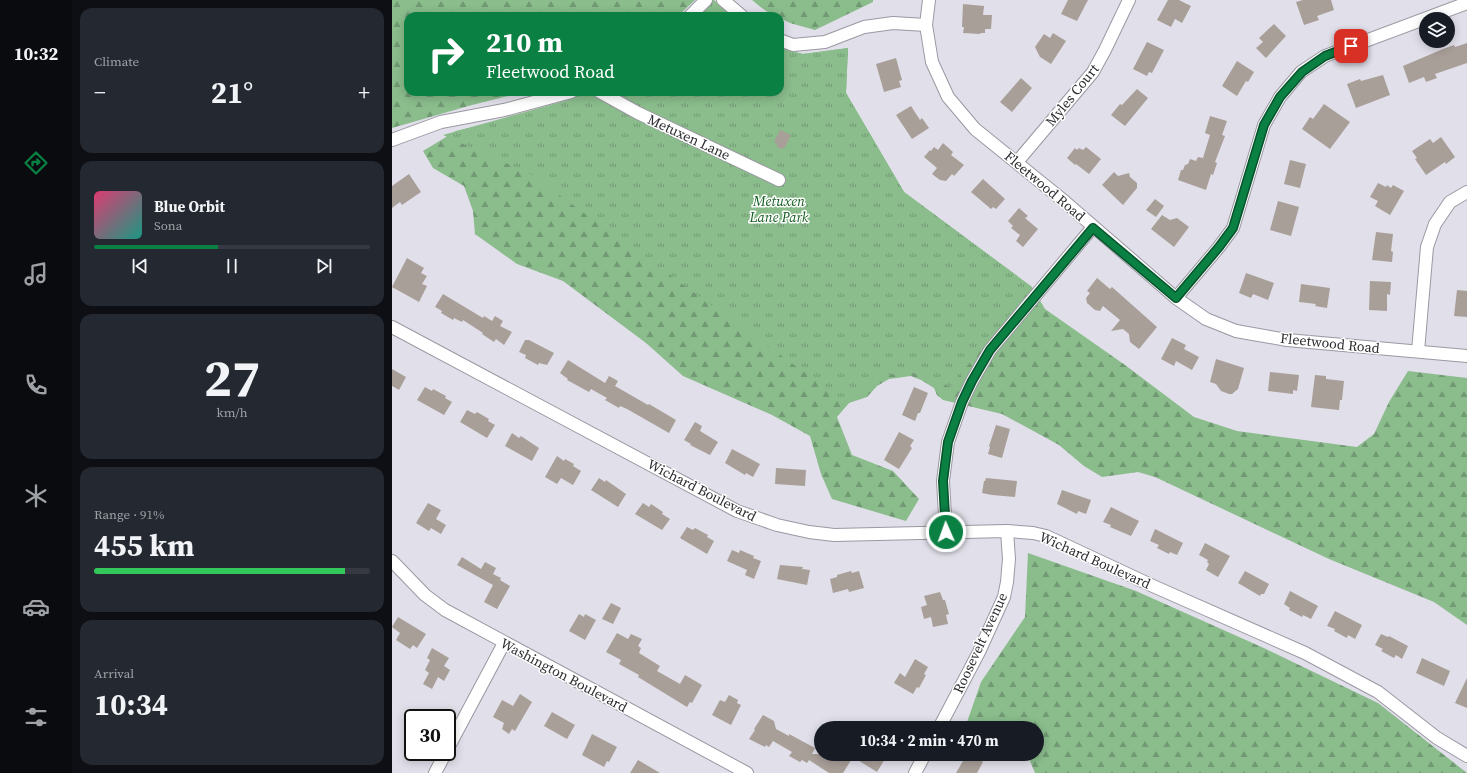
<!DOCTYPE html>
<meta charset="utf-8">
<style>
:root{--surface:#171b24;--page:#242831;--text:#f1f3f6;--muted:#9ea1a6;--line:#363941;--accent:#0b8043}
body{margin:0;font-family:"Source Serif 4",serif;background:var(--page);color:var(--text);height:100vh;display:flex;flex-direction:column;font-size:15px;white-space:nowrap}
*{box-sizing:border-box;margin:0}
p{font-size:13px;color:var(--muted)}
.icon{flex:none;width:22px;height:22px;fill:none;stroke:currentColor;stroke-width:2;stroke-linecap:round;stroke-linejoin:round}
.map{position:relative;flex:1;overflow:hidden}
.panel{display:flex;flex-direction:column;gap:8px;padding:8px;background:#0d0f14;width:320px}
.panel>*{flex:none}
.guide{position:absolute;left:12px;top:12px;width:380px;height:84px;border-radius:12px;box-shadow:0 2px 10px #0003;background:#0b8043;color:#fff;overflow:hidden}
.controls{position:absolute;left:1027px;top:12px;display:grid;gap:8px}
.controls a{display:grid;place-items:center;width:36px;height:36px;border-radius:50%;background:var(--surface);box-shadow:0 2px 10px #0003;font-size:20px}
.speed{position:absolute;left:12px;top:709px;display:flex;gap:8px;font-size:20px;font-weight:700;text-align:center}
.speed>*{display:grid;place-content:center;width:52px;height:52px;border-radius:50%;background:var(--surface);box-shadow:0 2px 10px #0003;line-height:1}
.speed .limit{border:2px solid #111;border-radius:6px;background:#fff;color:#111}
.pin{position:absolute;display:grid;place-items:center;width:34px;height:34px;color:#fff;margin:-17px;border-radius:8px;box-shadow:0 2px 6px #0006}
.me{position:absolute;width:44px;margin:-22px;rotate:358deg;stroke-linejoin:round;filter:drop-shadow(0 0 3px #0008)}
.turn{display:flex;align-items:center;gap:14px;height:84px;padding:0 16px;font-size:18px}
.turn .icon{width:52px;height:52px;stroke-width:2.5}
.turn b{display:block;font-size:28px;line-height:34px}
.big{font-size:30px;font-weight:700;line-height:1.1}
.panel .widget{flex:1;display:flex;flex-direction:column;justify-content:center;gap:6px;min-width:0;padding:0 14px;border-radius:12px;background:var(--page)}
.panel .dial{align-items:center;gap:0}
.dial b{font-size:52px;line-height:1}
.song{display:flex;align-items:center;gap:12px}
.cover{width:48px;height:48px;border-radius:6px;background:linear-gradient(135deg,hsl(340 70% 55%),hsl(170 70% 35%))}
.played{height:4px;border-radius:2px;background:linear-gradient(90deg,var(--accent) 45%,var(--line) 45%)}
.keys{display:flex;justify-content:space-around;direction:ltr}
.heat{display:flex;justify-content:space-between;align-items:center;font-size:22px;direction:ltr}
.charge{height:6px;border-radius:3px;background:linear-gradient(90deg,#34c759 91%,var(--line) 0)}
.trip{position:absolute;left:422px;top:721px;width:230px;height:40px;border-radius:20px;background:var(--surface);box-shadow:0 2px 10px #0003;font-weight:700;line-height:40px;text-align:center}
main{display:flex;flex:1;min-height:0}
.dock{display:flex;flex-direction:column;width:72px;justify-content:space-around;align-items:center;background:#090b0e;color:var(--muted)}
.dock .icon{width:28px;height:28px}
.dock .on{color:var(--accent)}
.dock b{font-size:18px;color:var(--text)}
.map>svg:first-child{display:block}
</style>
<main>
<nav class="dock">
<b>10:32</b>
<svg class="icon on" aria-label="directions" viewBox="0 0 24 24"><path d="M12 3l9 9-9 9-9-9zM9 14v-3h6M13 9l2 2-2 2"/></svg>
<svg class="icon" aria-label="music" viewBox="0 0 24 24"><path d="M9 18V5l10-2v13"/><circle cx="6" cy="18" r="3"/><circle cx="16" cy="16" r="3"/></svg>
<svg class="icon" aria-label="phone" viewBox="0 0 24 24"><path d="M5 4h4l2 5-3 2q2 4 5 5l2-3 5 2v4C11 20 4 13 5 4z"/></svg>
<svg class="icon" aria-label="climate" viewBox="0 0 24 24"><path d="M12 3v18M4 7l16 10M4 17L20 7"/></svg>
<svg class="icon" aria-label="car" viewBox="0 0 24 24"><path d="M5 17H2v-5l4-1 3-4h7l3 4 3 1v5h-3M9 17h6M6 11h13"/><circle cx="7" cy="17" r="2"/><circle cx="17" cy="17" r="2"/></svg>
<svg class="icon" aria-label="filters" viewBox="0 0 24 24"><path d="M4 7h16M4 17h16"/><circle cx="9" cy="7" r="2"/><circle cx="15" cy="17" r="2"/></svg>
</nav>
<section class="panel">
<div class="widget"><p>Climate</p>
<div class="heat"><a>−</a><b class="big">21°</b><a>+</a></div>
</div>
<div class="widget">
<div class="song"><i class="cover"></i><div><b>Blue Orbit</b><p>Sona</p></div></div>
<div class="played"></div>
<div class="keys"><svg class="icon" aria-label="previous" viewBox="0 0 24 24"><path d="M18 5L8 12l10 7zM5 5v14"/></svg><svg class="icon" aria-label="pause" viewBox="0 0 24 24"><path d="M8 5v14M16 5v14"/></svg><svg class="icon" aria-label="next" viewBox="0 0 24 24"><path d="M6 5l10 7-10 7zM19 5v14"/></svg></div>
</div>
<div class="widget dial"><b>27</b><p>km/h</p></div>
<div class="widget"><p>Range · 91%</p><b class="big">455 km</b><div class="charge"></div></div>
<div class="widget"><p>Arrival</p><b class="big">10:34</b></div>
</section>
<div class="map">
<svg width="1075" height="773" viewBox="0 0 1075 773">
<defs>
<pattern id="forest-firs" width="22" height="20" patternUnits="userSpaceOnUse"><rect width="22" height="20" fill="#8abc8c"/><path d="M5 1l3.5 6h-7zM16 11l3.5 6h-7z" fill="#719973"/></pattern>
<pattern id="park-tufts" width="24" height="20" patternUnits="userSpaceOnUse"><rect width="24" height="20" fill="#8abc8c"/><path d="M3 7l-1-3M5 7V3M7 7l1-3M15 17l-1-3M17 17v-4M19 17l1-3" fill="none" stroke="#719973"/></pattern>
</defs>
<rect width="100%" height="100%" fill="#e1dfe9"/>
<g fill="url(#forest-firs)">
<polygon points="0,0 303,0 286,16 16,16 16,92 132,92 80,105 0,128"/>
<path d="M360 0H481V2L423 30 398 23 388 18V16C377 16 368 6 360 0Z"/>
<polygon points="388,48 411,54 456,48 454,93 512,192 640,287 653,309 733,365 802,417 845,431 965,447 982,434 997,402 1016,371 1075,378 1075,625 1042,602 937,559 763,477 746,472 710,477 692,466 667,445 610,414 551,400 545,395 542,388 529,380 519,376 497,379 485,386 475,397 457,403 445,417 460,455 501,471 527,499 514,521 440,499 429,474 418,436 380,415 291,376 254,343 171,281 125,264 83,234 81,211 72,186 41,168 31,151 64,131 227,92 388,92"/>
<polygon points="636,553 744,591 874,649 986,703 1075,773 643,773 635,754 645,754 645,728 586,728 575,722 589,682 633,617"/>
</g>
<g fill="url(#park-tufts)">
<polygon points="321,0 322,0 339,16 305,16"/>
<polygon points="388,48 411,54 456,48 454,93 512,192 640,287 558,387 522,373 483,375 456,404 138,174 51,135 176,100 193,92 388,92"/>
</g>
<g fill="#a99f99">
<polygon points="676,0 696,0 685,21 669,14"/>
<polygon points="776,0 787,0 799,6 790,23 783,19 779,27 765,20"/>
<polygon points="911,0 939,0 942,10 925,16 927,20 912,25 904,2"/>
<polygon points="571,4 592,6 591,15 600,15 599,29 593,29 593,33 589,33 588,34 571,33 572,27 570,27"/>
<polygon points="882,24 894,36 874,58 864,48 871,42 867,38"/>
<polygon points="661,33 674,41 659,64 648,57 643,47 652,34 658,38"/>
<polygon points="755,42 772,50 760,73 757,72 755,76 741,69"/>
<polygon points="1075,43 1075,63 1043,74 1045,78 1034,82 1032,77 1017,83 1011,66 1051,49 1062,45 1063,47"/>
<polygon points="504,58 510,80 507,81 509,87 492,92 484,64"/>
<polygon points="845,61 862,72 856,82 854,81 845,96 830,86"/>
<polygon points="991,75 998,95 964,108 955,84 968,79 969,81"/>
<polygon points="629,78 640,88 620,112 608,102"/>
<polygon points="745,89 756,98 733,126 719,115 728,104 730,105"/>
<polygon points="932,104 958,122 938,149 910,129 918,117 921,119"/>
<polygon points="519,106 528,120 530,118 537,128 520,139 504,115"/>
<polygon points="818,116 835,121 830,135 833,136 823,162 825,163 821,175 819,174 814,190 786,180 789,170 791,170 793,165 796,164 798,159 804,161 806,157 811,158 818,135 813,133"/>
<polygon points="388,130 399,135 393,147 390,149 385,147 385,144 382,142"/>
<polygon points="1049,137 1063,157 1054,164 1053,162 1034,175 1023,159 1025,158 1020,151 1038,139 1041,143"/>
<polygon points="551,143 561,152 559,155 572,165 562,176 560,174 554,181 548,180 540,174 545,168 532,157 538,150 539,151 542,147 546,150"/>
<polygon points="694,147 709,159 697,174 684,164 683,165 675,158 683,148 685,150 687,148 691,150"/>
<polygon points="898,160 914,164 908,188 892,184"/>
<polygon points="722,172 726,176 737,173 738,177 745,183 745,188 731,205 710,185"/>
<polygon points="17,174 29,192 10,205 8,202 0,208 0,186"/>
<polygon points="591,179 613,199 604,209 601,207 599,209 579,192"/>
<polygon points="986,183 994,187 995,185 999,188 1001,185 1012,191 998,215 983,206 986,201 978,197"/>
<polygon points="763,199 772,206 764,217 754,210"/>
<polygon points="886,201 907,207 899,236 878,230"/>
<polygon points="627,208 636,216 633,218 646,229 631,247 624,241 628,235 619,228 621,226 616,221"/>
<polygon points="770,215 778,220 785,218 797,227 782,247 759,229"/>
<polygon points="984,232 1001,234 999,251 1001,252 1000,262 980,260"/>
<polygon points="15,258 32,268 29,273 35,276 30,284 35,286 27,302 0,287"/>
<polygon points="854,273 882,283 876,300 861,294 859,298 847,293"/>
<polygon points="705,278 718,289 720,287 765,327 747,349 738,342 737,334 731,329 719,331 728,320 711,306 708,311 703,310 695,303 694,298 698,293 695,291"/>
<polygon points="978,281 999,282 998,295 995,294 995,311 977,310"/>
<polygon points="909,284 938,288 935,308 923,306 924,304 907,302"/>
<polygon points="1065,290 1075,291 1075,317 1062,316"/>
<polygon points="51,294 91,318 92,316 100,321 103,316 111,321 108,326 120,332 112,345 104,339 102,342 90,334 91,333 71,320 70,322 62,318 61,320 49,313 50,311 43,307"/>
<polygon points="780,338 794,345 792,349 807,357 800,370 784,361 782,366 769,359"/>
<polygon points="133,340 137,340 162,353 155,365 147,363 146,365 133,358 134,355 127,352"/>
<polygon points="824,359 852,368 846,389 840,394 837,394 829,391 824,384 818,382"/>
<polygon points="176,360 213,383 217,376 226,381 223,386 256,405 257,404 284,420 277,433 235,409 228,406 227,408 213,400 215,398 199,389 197,392 175,380 176,379 168,373"/>
<polygon points="0,369 14,377 7,390 0,386"/>
<polygon points="878,372 907,375 905,391 901,390 901,394 876,391"/>
<polygon points="923,375 934,376 934,379 952,381 950,400 948,400 947,410 919,407"/>
<polygon points="33,387 40,391 41,389 54,396 53,398 60,402 52,415 25,400"/>
<polygon points="522,387 536,393 528,413 526,413 523,421 510,415"/>
<polygon points="75,410 83,414 85,412 97,419 96,421 103,425 95,438 68,422"/>
<polygon points="303,422 310,426 308,431 326,442 318,455 298,445 299,444 292,440"/>
<polygon points="604,425 618,429 610,458 596,454 598,447 597,446"/>
<polygon points="507,432 522,440 518,446 520,448 507,469 492,460"/>
<polygon points="120,433 127,438 129,436 147,448 140,461 113,446"/>
<polygon points="340,449 368,464 361,477 354,473 353,475 333,463"/>
<polygon points="165,456 172,461 173,459 182,464 181,466 189,471 181,485 169,478 165,484 153,477"/>
<polygon points="384,468 414,470 413,486 383,484"/>
<polygon points="207,478 213,482 214,480 234,494 226,507 199,490"/>
<polygon points="594,478 625,481 623,497 600,495 590,493 592,481 593,481"/>
<polygon points="670,490 699,500 694,514 686,511 685,514 665,504"/>
<polygon points="36,503 49,510 44,519 54,525 49,534 39,528 37,531 24,523"/>
<polygon points="251,503 257,507 259,504 271,512 270,514 278,519 270,530 243,514"/>
<polygon points="719,507 747,521 739,536 718,527 719,525 711,522"/>
<polygon points="295,527 301,530 303,528 316,535 315,537 322,541 315,554 288,538"/>
<polygon points="763,529 791,543 785,555 778,552 777,554 765,548 767,545 758,541"/>
<polygon points="813,543 838,556 826,577 814,570 817,564 815,562 816,560 807,555"/>
<polygon points="340,550 347,553 348,550 362,556 361,558 369,561 362,579 353,575 355,570 335,561"/>
<polygon points="70,557 89,569 93,562 104,568 101,574 109,578 108,580 118,586 105,609 92,602 101,585 65,565"/>
<polygon points="388,565 411,567 410,569 418,570 415,585 385,579"/>
<polygon points="459,571 460,573 467,571 472,588 457,592 456,589 441,593 438,579 445,577 445,575"/>
<polygon points="853,571 877,584 872,594 869,594 868,596 846,583"/>
<polygon points="898,591 926,606 919,619 911,615 910,617 897,610 898,608 892,604"/>
<polygon points="548,592 551,600 553,600 557,614 554,615 556,624 541,627 539,617 532,619 529,607 535,605 532,596"/>
<polygon points="219,603 229,608 221,624 210,619"/>
<polygon points="943,611 970,625 963,639 956,635 955,638 942,631 943,629 935,626"/>
<polygon points="187,614 192,617 193,614 204,620 193,640 177,631"/>
<polygon points="6,617 34,634 25,648 21,645 18,649 4,640 8,633 0,627"/>
<polygon points="225,633 236,639 239,634 250,639 246,646 249,648 247,653 268,666 265,671 288,684 293,675 310,685 300,703 298,702 295,707 246,677 247,675 227,664 229,660 214,652"/>
<polygon points="989,634 996,637 997,636 1016,646 1010,659 1004,655 1002,658 989,651 991,649 983,645"/>
<polygon points="40,648 57,658 52,666 58,670 52,681 46,677 40,689 31,684 37,673 33,670 38,660 35,658"/>
<polygon points="1030,658 1058,671 1052,686 1024,673"/>
<polygon points="523,659 536,667 532,674 534,675 527,688 525,687 521,694 502,683 508,673 513,677"/>
<polygon points="1075,678 1075,708 1063,703"/>
<polygon points="128,694 140,702 123,731 120,729 117,734 110,729 112,723 101,717 110,700 121,706"/>
<polygon points="337,695 346,700 345,703 349,705 339,725 320,715 328,700 333,702"/>
<polygon points="160,712 183,725 175,739 152,726"/>
<polygon points="371,715 382,721 384,729 397,736 397,734 423,748 420,754 496,754 485,772 461,757 451,773 437,773 417,760 415,763 410,760 408,762 397,756 400,752 381,741 377,747 374,745 373,747 357,739 363,730 362,729"/>
<polygon points="200,734 225,747 217,762 215,761 212,767 190,755"/>
<polygon points="575,754 578,754 591,762 585,773 564,773"/>
<polygon points="246,760 268,773 238,773"/>
</g>
<g fill="none" stroke-linecap="round" stroke-linejoin="round">
<defs>
<g id="minor">
<polyline points="331,0 350,16"/>
<polyline points="537,0 534,25 540,62 556,97 583,129 672,201 784,298 814,319 844,331 895,340 1075,356"/>
<polyline points="298,16 314,0"/>
<polyline points="388,40 401,45 433,42 472,27 501,23 534,25"/>
<polyline points="208,92 246,113 387,180"/>
<polyline points="0,140 49,122 112,110 179,92"/>
<polyline points="625,162 701,72 713,50 737,0"/>
<polyline points="784,298 827,247 841,228 872,125 888,97 909,72 933,56 1075,3"/>
<polyline points="0,327 345,511 385,525 417,532 442,535 615,531 641,533 654,536 761,586 913,653 986,692 1045,738 1075,756"/>
<polyline points="1026,351 1035,247 1043,224 1058,202 1075,192"/>
<polyline points="554,532 551,481 556,442 570,402 580,381 598,350 701,227"/>
<polyline points="0,561 33,595 53,610 355,773"/>
<polyline points="547,728 587,652 612,597 615,582 617,559 615,531"/>
<polyline points="55,750 112,643"/>
<polyline points="43,773 54,752"/>
<polyline points="523,773 533,754"/>
</g>
</defs>
<use href="#minor" stroke="#9a98a2" stroke-width="14"/>
<use href="#minor" stroke="#fff" stroke-width="12"/>
</g>
<g fill="none" stroke-linecap="round" stroke-linejoin="round">
<defs>
<polyline id="route" points="554,532 551,481 556,442 570,402 580,381 598,350 701,228 784,298 827,247 841,228 872,125 888,97 910,72 933,56 959,46"/>
</defs>
<use href="#route" stroke="#07532c" stroke-width="10"/>
<use href="#route" stroke="#0b8043" stroke-width="7"/>
</g>
<g text-anchor="middle" stroke-width="3" stroke-linejoin="round" paint-order="stroke">
<g font-size="14" fill="#2d2c30" stroke="#fff">
<text transform="translate(680 95) rotate(-51)" y="5">Myles Court</text>
<text transform="translate(297 137) rotate(25)" y="5">Metuxen Lane</text>
<text transform="translate(653 186) rotate(40)" y="5">Fleetwood Road</text>
<text transform="translate(938 343) rotate(6)" y="5">Fleetwood Road</text>
<text transform="translate(310 490) rotate(27)" y="5">Wichard Boulevard</text>
<text transform="translate(703 560) rotate(24)" y="5">Wichard Boulevard</text>
<text transform="translate(588 643) rotate(-65)" y="5">Roosevelt Avenue</text>
<text transform="translate(172 675) rotate(28)" y="5">Washington Boulevard</text>
</g>
<g font-size="14" font-style="italic" fill="#115c1d" stroke="#fff">
<text x="387" y="206">Metuxen<tspan x="387" dy="16">Lane Park</tspan></text>
</g>
</g>
</svg>
<div class="controls">
<a><svg class="icon" aria-label="layers" viewBox="0 0 24 24"><path d="M12 4l9 5-9 5-9-5zM3 14l9 5 9-5"/></svg></a>
</div>
<div class="speed"><div class="limit">30</div></div>
<div class="pin" style="left:959px;top:46px;background:#d93025"><svg class="icon" aria-label="arrive" viewBox="0 0 24 24"><path d="M6 21V4h12l-3 4 3 4H6"/></svg></div>
<svg class="me" style="left:554px;top:532px" viewBox="-20 -20 40 40"><circle r="17" fill="#0b8043" stroke="#fff" stroke-width="3"/><path d="M0-11L8 9 0 5-8 9z" fill="#fff"/></svg>
<div class="trip">10:34 · 2 min · 470 m</div>
<div class="guide">
<div class="turn"><svg class="icon" aria-label="right" viewBox="0 0 24 24"><path d="M7 20v-9h11M14 6l5 5-5 5"/></svg><div><b>210 m</b>Fleetwood Road</div></div>
</div>
</div>
</main>
